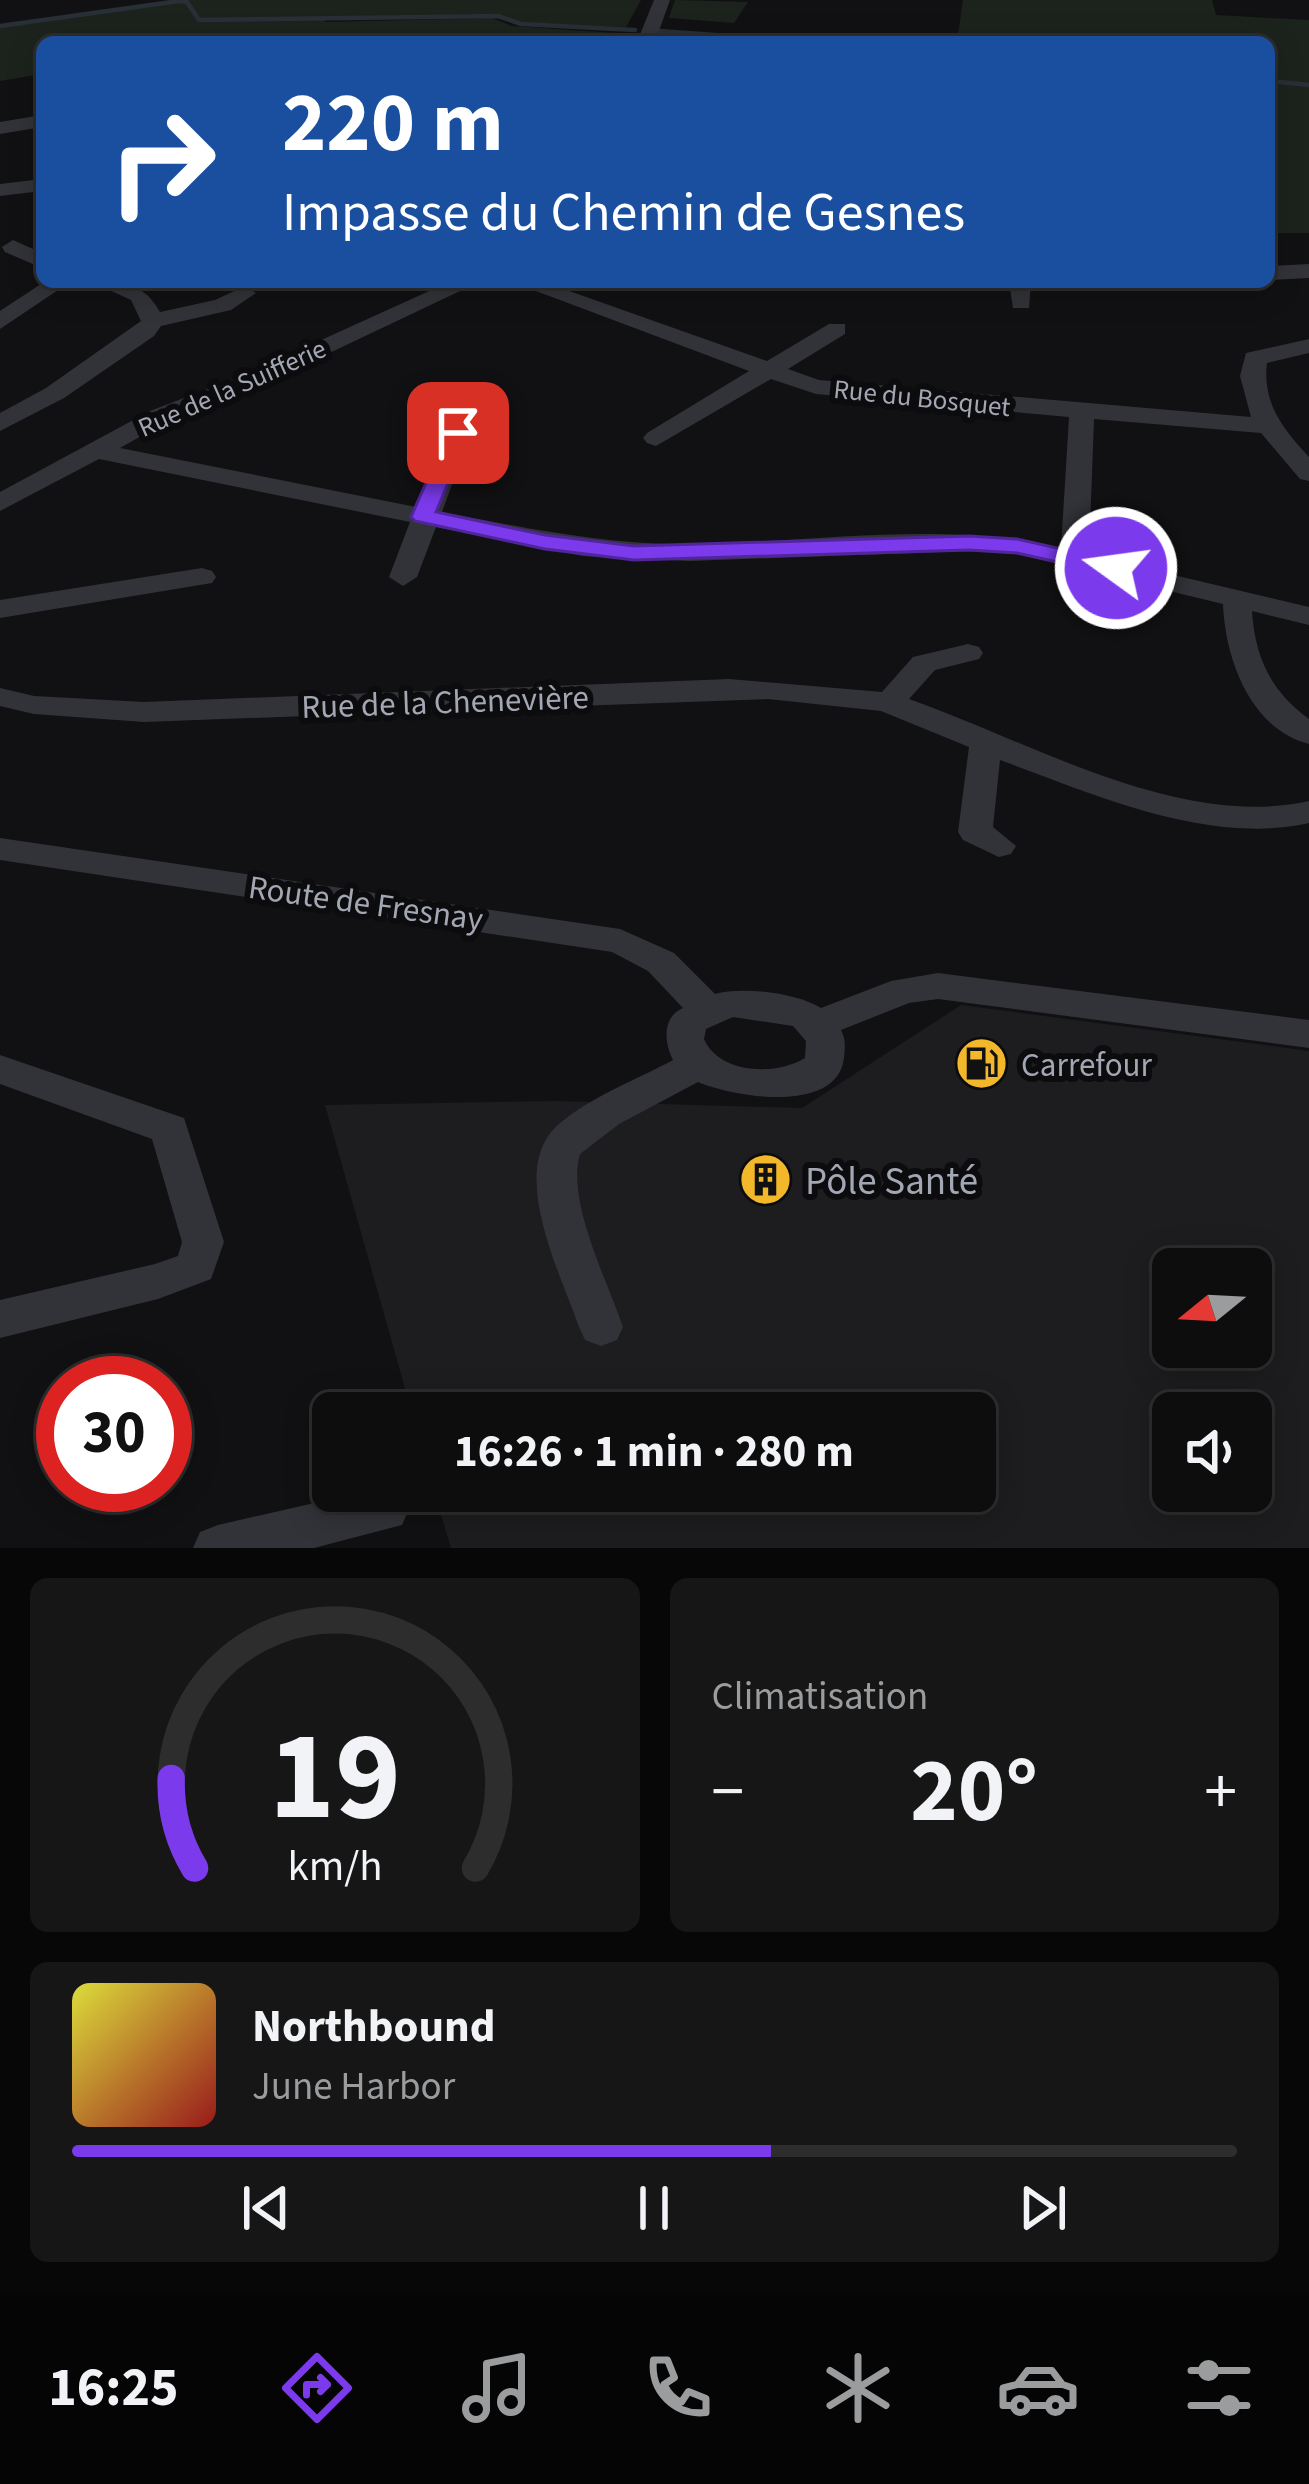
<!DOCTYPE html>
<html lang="fr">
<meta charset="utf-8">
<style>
:root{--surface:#0d0d0e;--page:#161617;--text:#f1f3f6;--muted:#9a9c9e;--line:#2d2d2e;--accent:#7c3aed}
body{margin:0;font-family:"Source Sans 3",sans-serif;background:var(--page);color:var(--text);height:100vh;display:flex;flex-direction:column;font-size:45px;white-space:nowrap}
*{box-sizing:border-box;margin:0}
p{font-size:39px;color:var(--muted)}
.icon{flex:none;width:66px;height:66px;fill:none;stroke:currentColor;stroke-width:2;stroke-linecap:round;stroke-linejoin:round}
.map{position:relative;height:1548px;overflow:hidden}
.panel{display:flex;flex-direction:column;gap:30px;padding:30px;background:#070708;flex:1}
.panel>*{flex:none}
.banner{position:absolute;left:36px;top:36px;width:1239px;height:252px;border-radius:18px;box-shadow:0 6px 30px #0003,0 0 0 3px var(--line);background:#1a4fa0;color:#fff;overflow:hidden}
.needle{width:78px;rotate:252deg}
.buttons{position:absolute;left:1152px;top:1248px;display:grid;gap:24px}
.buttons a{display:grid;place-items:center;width:120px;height:120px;border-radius:18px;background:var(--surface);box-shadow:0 6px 30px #0003,0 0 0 3px var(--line);font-size:60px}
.speed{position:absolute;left:36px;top:1356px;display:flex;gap:24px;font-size:60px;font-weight:700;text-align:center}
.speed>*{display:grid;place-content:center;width:156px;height:156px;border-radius:50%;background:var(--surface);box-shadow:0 6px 30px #0003,0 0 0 3px var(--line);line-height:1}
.speed .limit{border:18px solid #d22;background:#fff;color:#111}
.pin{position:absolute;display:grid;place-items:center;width:102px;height:102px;color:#fff;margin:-51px;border-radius:24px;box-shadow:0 6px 18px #0006}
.me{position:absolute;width:132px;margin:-66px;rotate:284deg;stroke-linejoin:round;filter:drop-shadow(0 0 9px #0008)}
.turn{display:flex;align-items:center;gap:42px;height:252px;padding:0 48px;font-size:54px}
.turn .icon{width:156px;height:156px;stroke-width:2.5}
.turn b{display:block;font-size:84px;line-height:102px}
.big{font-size:90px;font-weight:700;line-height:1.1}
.panel .tile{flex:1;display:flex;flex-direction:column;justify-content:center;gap:18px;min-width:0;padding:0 42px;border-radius:18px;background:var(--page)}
.panel .dial{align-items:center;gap:0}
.dial svg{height:312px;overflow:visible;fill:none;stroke:var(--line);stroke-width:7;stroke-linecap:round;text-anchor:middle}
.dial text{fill:var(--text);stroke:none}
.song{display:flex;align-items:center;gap:36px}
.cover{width:144px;height:144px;border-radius:18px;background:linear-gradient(135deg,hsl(60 70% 55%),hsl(0 70% 35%))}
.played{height:12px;border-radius:6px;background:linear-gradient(90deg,var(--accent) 60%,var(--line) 60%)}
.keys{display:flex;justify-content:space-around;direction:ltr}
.heat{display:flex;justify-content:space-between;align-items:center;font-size:66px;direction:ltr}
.panel .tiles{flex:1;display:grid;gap:30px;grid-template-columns:1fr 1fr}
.tile:last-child{grid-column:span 2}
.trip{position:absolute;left:312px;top:1392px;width:684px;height:120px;border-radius:18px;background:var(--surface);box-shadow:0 6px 30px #0003,0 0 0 3px var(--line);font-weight:700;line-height:120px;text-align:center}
.tabs{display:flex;height:192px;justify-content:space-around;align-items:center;background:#050506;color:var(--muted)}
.tabs .icon{width:84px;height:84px}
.tabs .on{color:var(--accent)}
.tabs b{font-size:54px;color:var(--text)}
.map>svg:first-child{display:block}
</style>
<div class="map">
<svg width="1309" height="1548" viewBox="0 0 1309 1548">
<rect width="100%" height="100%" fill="#111113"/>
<path fill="#1d1d20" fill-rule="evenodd" d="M961 1005 1309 1051V1548H451L434 1491H975V1413H412L325 1105 556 1101 802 1108ZM1173 1269H1251V1347H1173ZM1173 1413H1251V1491H1173Z"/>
<g fill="#1c231d">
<polygon points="184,0 641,0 626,27 523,23 496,14 325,17 325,22 492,18 512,26 629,34 626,42 42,42 42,74 0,81 0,26"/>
<polygon points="675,0 748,2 734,23 669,18"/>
<polygon points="963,0 1212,0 1216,15 1309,20 1309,233 1269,233 1269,42 957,42"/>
</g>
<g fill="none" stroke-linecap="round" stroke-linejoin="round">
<g stroke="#282f36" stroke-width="4.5">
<polyline points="0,26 179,1 187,2 199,20 498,16 521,24 635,30"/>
<polyline points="659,31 812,42"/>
<polyline points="1269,81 1309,85"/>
</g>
<g fill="#323338" fill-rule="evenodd">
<polygon points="654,0 670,0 655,42 637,42"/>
<polygon points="42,115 42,127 0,134 0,122"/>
<polygon points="42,179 42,191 0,196 0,184"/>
<polygon points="13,240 42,253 42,268 5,252 2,247"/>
<polygon points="1309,264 1309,278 1269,280 1269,266"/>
<polygon points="44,282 70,282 0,329 0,311"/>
<path d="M92 282C124 282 144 283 160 312L215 300 245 286 256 293 231 310 161 326 154 336 64 398 0 431V413L46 388 141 321 131 300Z"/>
<path d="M449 282H479L262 385 168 421 120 448 416 507 445 433 458 425 471 433 442 512C526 528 609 546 696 544 816 542 944 520 1061 548L1069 417 816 394 771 379 656 446 647 443 643 438 647 433 749 371 512 282H544L767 361 829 324H845V334L788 369 819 380 1251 417 1240 376 1246 353 1309 339V353L1267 363C1262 403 1283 429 1309 457V481L1300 479 1261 433 1094 419 1089 555 1309 607V625L1252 611C1255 658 1271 691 1309 719V744C1250 729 1225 658 1223 604L1017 554 969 551 690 561 583 556 436 527 417 577 403 586 389 577 410 522 99 459 0 511V492L150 411 244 375Z"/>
<polygon points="1009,282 1031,282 1029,308 1013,308"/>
<polygon points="202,568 212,571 216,577 212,583 0,618 0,600"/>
<path d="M968 644 979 647 983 653 979 659 935 670 909 699C1029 741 1179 830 1309 801V823C1209 846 1093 794 1000 760L993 827 1016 846 1011 854 999 857 963 840 958 832 969 747 881 711 768 699 144 722 34 714 0 706V688L34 696 144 702 729 679 882 692 913 657Z"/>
<path d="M0 838 620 929 674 953 715 994C742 986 797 993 821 1008L891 981 938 973 1309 1020V1048L938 999 909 1003 841 1030C846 1040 845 1047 844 1058 837 1115 733 1097 698 1082L619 1124 580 1154C566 1201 608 1282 623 1327L617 1340 601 1346 585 1340 579 1327C561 1274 506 1169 559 1124 592 1096 636 1080 673 1060 664 1042 662 1017 683 1008L648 971 612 952 0 860ZM733 1017 793 1026 806 1041 805 1058C776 1076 719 1074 704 1039L706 1029Z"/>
<polygon points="0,1055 184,1118 224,1242 211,1279 158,1299 0,1338 0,1300 155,1264 178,1256 182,1242 152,1139 0,1084"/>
<polygon points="367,1491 402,1493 409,1509 402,1525 314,1548 193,1548 200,1532 218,1525"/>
</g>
</g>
<polygon fill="#7c3aed" stroke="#51269a" stroke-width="3" points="458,426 469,433 436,512 545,535 634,546 969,536 1017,539 1124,563 1128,568 1116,575 1017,553 969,550 634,560 545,549 415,521 411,517 448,433"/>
<defs>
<symbol id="fuel-disc" viewBox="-11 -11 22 22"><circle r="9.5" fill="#f2b72a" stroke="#0c0c0e"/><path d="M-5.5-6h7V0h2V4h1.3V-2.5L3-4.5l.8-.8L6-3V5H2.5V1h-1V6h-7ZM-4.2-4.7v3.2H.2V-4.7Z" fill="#111"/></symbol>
<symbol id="building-disc" viewBox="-11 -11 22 22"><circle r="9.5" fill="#f2b72a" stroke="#0c0c0e"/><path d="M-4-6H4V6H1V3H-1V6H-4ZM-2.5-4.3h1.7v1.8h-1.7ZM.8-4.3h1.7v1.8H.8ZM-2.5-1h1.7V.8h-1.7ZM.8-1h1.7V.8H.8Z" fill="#111"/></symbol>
</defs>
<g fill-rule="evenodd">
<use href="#fuel-disc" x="952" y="1034" width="59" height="59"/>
<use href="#building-disc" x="736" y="1150" width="59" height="59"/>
</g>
<g text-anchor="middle" stroke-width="12" stroke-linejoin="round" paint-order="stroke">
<g font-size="27" fill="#a3a7b4" stroke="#0c0c0e">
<text transform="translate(232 388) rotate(-24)" y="9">Rue de la Suifferie</text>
<text transform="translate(922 398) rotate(6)" y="9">Rue du Bosquet</text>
</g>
<g font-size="33" fill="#a3a7b4" stroke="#0c0c0e">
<text transform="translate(445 701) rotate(-2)" y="12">Rue de la Chenevière</text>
<text transform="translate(366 902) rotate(8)" y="12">Route de Fresnay</text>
</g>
<g font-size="33" fill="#a3a7b4" stroke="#0c0c0e" text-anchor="start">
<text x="1021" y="1076">Carrefour</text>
</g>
<g font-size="39" fill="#a3a7b4" stroke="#0c0c0e" text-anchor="start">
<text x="805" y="1194">Pôle Santé</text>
</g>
</g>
</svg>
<div class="buttons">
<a><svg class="needle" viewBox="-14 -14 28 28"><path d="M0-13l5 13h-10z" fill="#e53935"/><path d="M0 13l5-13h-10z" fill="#9a9c9e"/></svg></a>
<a><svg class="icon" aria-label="sound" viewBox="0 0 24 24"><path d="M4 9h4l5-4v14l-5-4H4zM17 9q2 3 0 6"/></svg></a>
</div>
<div class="speed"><div class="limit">30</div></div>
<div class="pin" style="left:458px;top:433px;background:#d93025"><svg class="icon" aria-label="arrive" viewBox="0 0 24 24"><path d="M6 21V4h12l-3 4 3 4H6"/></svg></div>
<svg class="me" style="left:1116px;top:568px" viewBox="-20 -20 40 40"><circle r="17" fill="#7c3aed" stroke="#fff" stroke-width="3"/><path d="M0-11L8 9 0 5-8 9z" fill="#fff"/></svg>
<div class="trip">16:26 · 1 min · 280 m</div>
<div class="banner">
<div class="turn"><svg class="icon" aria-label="right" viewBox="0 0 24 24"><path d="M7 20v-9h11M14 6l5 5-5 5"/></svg><div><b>220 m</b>Impasse du Chemin de Gesnes</div></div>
</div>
</div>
<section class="panel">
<div class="tiles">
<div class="tile dial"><svg viewBox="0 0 100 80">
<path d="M14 69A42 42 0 1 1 86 69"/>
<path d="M14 69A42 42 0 0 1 8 46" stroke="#7c3aed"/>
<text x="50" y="56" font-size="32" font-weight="700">19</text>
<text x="50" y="72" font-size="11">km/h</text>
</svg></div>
<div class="tile"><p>Climatisation</p>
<div class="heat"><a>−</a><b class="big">20°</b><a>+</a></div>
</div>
<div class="tile">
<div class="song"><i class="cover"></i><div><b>Northbound</b><p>June Harbor</p></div></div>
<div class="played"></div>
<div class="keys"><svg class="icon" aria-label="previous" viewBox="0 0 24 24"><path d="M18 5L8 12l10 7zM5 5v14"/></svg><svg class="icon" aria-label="pause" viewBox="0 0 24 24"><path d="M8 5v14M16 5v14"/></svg><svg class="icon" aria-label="next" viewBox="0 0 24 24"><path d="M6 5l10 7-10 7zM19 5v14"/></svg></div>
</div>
</div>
</section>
<nav class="tabs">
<b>16:25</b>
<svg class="icon on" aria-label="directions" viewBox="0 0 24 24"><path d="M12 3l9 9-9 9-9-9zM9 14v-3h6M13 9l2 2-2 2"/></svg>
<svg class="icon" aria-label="music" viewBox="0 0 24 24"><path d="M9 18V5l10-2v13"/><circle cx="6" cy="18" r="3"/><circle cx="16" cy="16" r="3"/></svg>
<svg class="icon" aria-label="phone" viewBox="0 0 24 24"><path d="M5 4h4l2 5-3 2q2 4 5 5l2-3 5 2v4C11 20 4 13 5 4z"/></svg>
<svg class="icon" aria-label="climate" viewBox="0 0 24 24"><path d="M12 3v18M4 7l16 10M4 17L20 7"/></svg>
<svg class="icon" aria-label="car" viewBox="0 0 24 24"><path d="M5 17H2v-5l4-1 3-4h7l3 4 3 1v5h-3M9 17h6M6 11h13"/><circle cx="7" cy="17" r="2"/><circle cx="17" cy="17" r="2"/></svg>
<svg class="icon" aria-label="filters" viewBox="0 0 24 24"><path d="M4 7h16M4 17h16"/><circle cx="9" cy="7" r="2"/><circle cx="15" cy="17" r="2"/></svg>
</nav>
